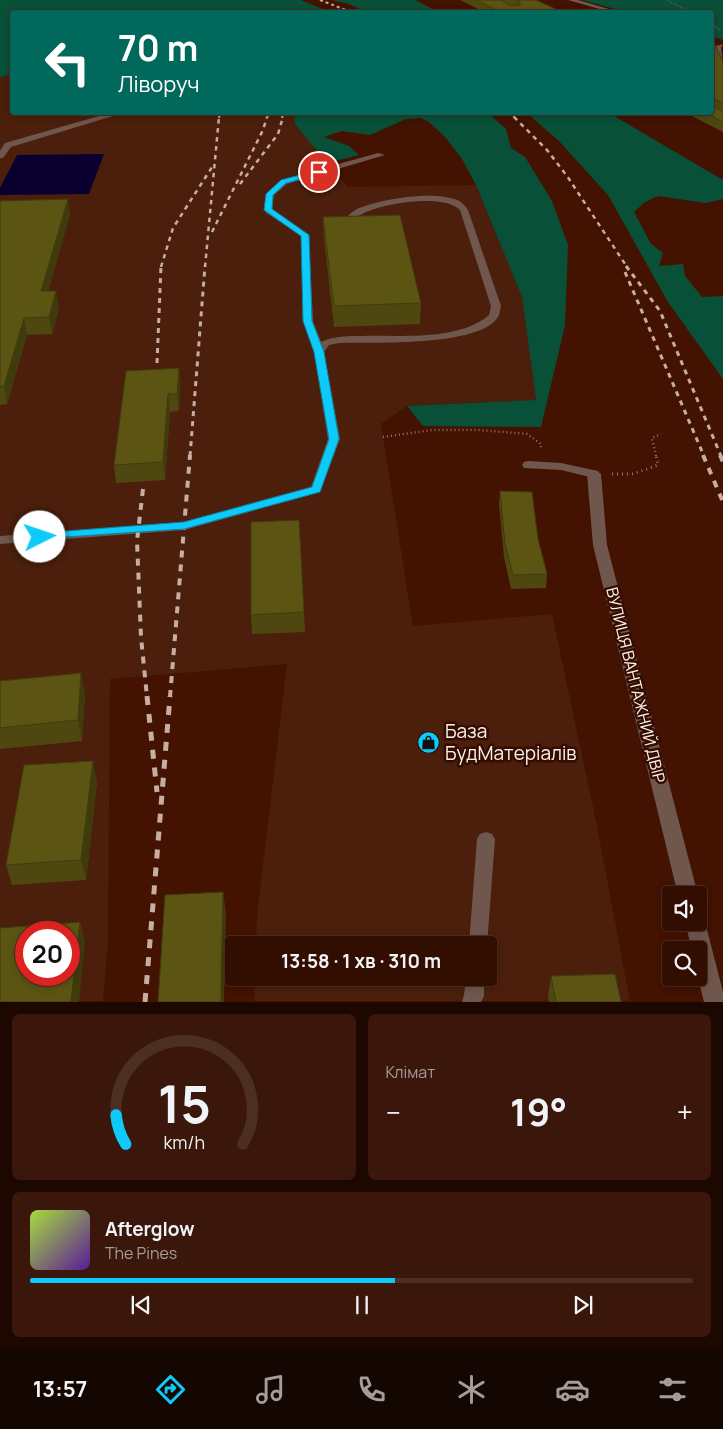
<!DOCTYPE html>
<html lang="uk">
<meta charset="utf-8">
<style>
:root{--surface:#320e00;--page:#3a170a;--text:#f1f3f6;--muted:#a89c99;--line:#4d2e22;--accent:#0dcafa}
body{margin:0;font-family:Manrope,sans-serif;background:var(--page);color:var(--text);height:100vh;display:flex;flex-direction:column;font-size:19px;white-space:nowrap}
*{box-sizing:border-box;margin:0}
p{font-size:16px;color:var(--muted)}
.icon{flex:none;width:28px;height:28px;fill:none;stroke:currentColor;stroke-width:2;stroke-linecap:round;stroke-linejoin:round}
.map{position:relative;height:1002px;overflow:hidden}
.details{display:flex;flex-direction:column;gap:12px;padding:12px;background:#1c0800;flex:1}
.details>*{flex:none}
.guide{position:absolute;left:10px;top:10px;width:704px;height:105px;border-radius:5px;box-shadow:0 2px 8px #0003,0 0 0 1px var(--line);background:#00695c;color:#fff;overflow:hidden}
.buttons{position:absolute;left:662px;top:886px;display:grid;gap:10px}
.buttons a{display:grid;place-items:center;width:45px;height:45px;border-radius:5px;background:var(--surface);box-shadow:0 2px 8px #0003,0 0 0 1px var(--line);font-size:25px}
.speed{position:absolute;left:15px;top:921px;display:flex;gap:10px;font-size:25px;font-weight:700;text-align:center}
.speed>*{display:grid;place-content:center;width:65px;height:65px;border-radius:50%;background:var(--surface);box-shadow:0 2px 8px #0003,0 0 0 1px var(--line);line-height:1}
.speed .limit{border:8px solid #d22;background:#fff;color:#111}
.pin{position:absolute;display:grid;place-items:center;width:42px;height:42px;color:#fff;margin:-21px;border:2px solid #fff;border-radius:50%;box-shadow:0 1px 5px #0007}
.me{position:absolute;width:55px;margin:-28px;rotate:86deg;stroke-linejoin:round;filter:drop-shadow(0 0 4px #0008)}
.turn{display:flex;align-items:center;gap:18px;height:105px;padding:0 25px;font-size:22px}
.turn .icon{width:65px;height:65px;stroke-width:2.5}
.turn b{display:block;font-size:35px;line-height:42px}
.big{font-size:38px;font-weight:700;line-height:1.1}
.details .tile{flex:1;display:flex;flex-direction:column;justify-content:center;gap:8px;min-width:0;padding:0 18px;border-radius:8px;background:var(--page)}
.details .dial{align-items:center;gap:0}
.dial svg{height:130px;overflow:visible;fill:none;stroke:var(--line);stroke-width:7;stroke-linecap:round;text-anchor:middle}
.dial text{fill:var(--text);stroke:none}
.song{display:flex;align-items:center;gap:15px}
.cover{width:60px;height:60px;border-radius:8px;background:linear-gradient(135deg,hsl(80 70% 55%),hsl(270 70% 35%))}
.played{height:5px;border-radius:2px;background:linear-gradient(90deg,var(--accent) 55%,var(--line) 55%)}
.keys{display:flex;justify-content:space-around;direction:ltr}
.heat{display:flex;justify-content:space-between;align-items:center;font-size:28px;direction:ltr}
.details .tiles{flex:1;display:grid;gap:12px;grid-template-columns:1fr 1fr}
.tile:last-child{grid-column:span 2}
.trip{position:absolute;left:225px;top:936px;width:272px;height:50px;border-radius:5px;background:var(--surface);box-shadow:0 2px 8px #0003,0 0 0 1px var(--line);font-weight:700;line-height:50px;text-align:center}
.dock{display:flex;height:80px;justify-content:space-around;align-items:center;background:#140600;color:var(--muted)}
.dock .icon{width:35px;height:35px}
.dock .on{color:var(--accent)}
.dock b{font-size:22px;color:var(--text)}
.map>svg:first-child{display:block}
</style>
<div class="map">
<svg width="723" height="1002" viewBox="0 0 723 1002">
<rect width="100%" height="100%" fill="#431200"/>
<path fill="#4b1f0b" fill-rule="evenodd" d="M12 73V112L296 113 294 123 348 187 476 185 522 297 536 400 407 406 381 424 413 626 552 614 596 821 630 1001H254L255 978H489V945H256L257 915 287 664 110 679 108 943 103 1001H0V78ZM26 932H69V975H26Z"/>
<g fill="#085138">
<polygon points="0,0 301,0 330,12 12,12 12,73 0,78"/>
<polygon points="332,0 415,0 439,12 366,12 349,4"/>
<polygon points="582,0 723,0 723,40 711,36 711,12 626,12"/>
<polygon points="488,113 506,129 511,148 525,157 552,201 568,245 565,325 541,427 423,426 407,406 536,400 522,297 476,185 462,159 445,137 429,122 421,118 406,119 370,135 342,131 324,137 349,146 359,155 327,163 294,123 296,113"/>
<polygon points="527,113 609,113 723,180 723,199 706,203 658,196 645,202 634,212 651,244 663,253 659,266 683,264 685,276 702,297 723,296 723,379 668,302 608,195 559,141"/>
</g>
<polygon fill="#0a002f" points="104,154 89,194 0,195 0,188 17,155"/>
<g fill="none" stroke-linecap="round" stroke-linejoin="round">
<g stroke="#927164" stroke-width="2" stroke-dasharray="0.5 2" stroke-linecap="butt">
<polyline points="667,0 690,12"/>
<polyline points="711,24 721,31"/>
</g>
<g stroke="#927164" stroke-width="2.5" stroke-dasharray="1 3" stroke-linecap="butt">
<polyline points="383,437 432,430 479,430 527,434 541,444 541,450"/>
<polyline points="656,456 652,438 661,434"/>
</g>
<polyline stroke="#927164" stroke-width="3" stroke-dasharray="1 4" stroke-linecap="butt" points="612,474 633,474 658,465 656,455"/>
<g fill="#70574d" fill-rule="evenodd">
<polygon points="113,112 126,112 11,147 3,158 0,158 0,151 5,143"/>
<path d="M378 153 385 155 287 184 274 195 272 209 309 235 313 321 321 342C333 336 349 336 362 336 401 335 459 341 489 315L491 306 460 210C444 193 382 203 362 214 354 218 351 223 346 230L339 228C344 220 348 214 357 209 380 199 433 190 457 200 462 202 465 206 468 210L501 306C500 309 500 314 498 317 480 347 372 342 339 343L329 345 324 352 340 439 320 492 184 530 0 544V536L183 522 311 487 328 439 314 352 303 321 301 236 265 212 266 194 281 180Z"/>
<polygon points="528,461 561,463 598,471 600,474 594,478 561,470 524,468 522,465 524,462"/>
<polygon points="486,832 492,834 495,839 487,945 469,945 477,839 480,834"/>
<polygon points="466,978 484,978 484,996 481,1002 462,1002 464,995"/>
</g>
<g fill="#70574d" fill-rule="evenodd">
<polygon points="568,0 578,0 619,12 610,12"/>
<polygon points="723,44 721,48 723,64 719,62 713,47"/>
<polygon points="594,470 601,474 607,545 698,895 678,895 593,545 587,474"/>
<polygon points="699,915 702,916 705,922 723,992 723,1002 704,1002 698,978 699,950 692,950 685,922 699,922"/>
</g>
<g stroke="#c6aea5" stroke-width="2" stroke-dasharray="3 3" stroke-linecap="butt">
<polyline points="320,0 351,12"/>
<polyline points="509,112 515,118"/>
<polyline points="219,118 220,112"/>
<polyline points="267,118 269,112"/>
<polyline points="282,118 284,112"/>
</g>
<g stroke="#c6aea5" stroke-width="2.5" stroke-dasharray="4.5 4.5" stroke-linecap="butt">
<polyline points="514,117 547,150 567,176 627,267"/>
<polyline points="240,184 278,134 283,117"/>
<polyline points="212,232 263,130 267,117"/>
<polyline points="161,267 173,228 214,164"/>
<polyline points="205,267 219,117"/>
</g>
<g stroke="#c6aea5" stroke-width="3" stroke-dasharray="5 5" stroke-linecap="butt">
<polyline points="626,266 660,311 721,456"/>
<polyline points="625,272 704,456"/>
<polyline points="157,363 161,266"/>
<polyline points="190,456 205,266"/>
</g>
<g stroke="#c6aea5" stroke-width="4" stroke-dasharray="7 7" stroke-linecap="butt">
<polyline points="703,455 723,502"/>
<polyline points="720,455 723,462"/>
<polyline points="143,489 137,541 141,637 147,697"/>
<polyline points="170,697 190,455"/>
</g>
<g stroke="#c6aea5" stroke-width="5" stroke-dasharray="9 9" stroke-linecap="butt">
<polyline points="147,696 157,792"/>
<polyline points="145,1002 170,696"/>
</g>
</g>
<g fill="#4e4810">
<polygon points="460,0 536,0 562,12 484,12"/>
<polygon points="723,62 723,132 684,112 711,112"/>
<polygon points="0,201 70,214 48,291 59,308 52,334 27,335 7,404 0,405"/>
<polygon points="323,217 421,303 420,324 334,327 324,237"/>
<polygon points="179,368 180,385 179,411 170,412 165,480 116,483 114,465"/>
<polygon points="500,491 538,539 547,574 546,588 511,589 504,557 499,504"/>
<polygon points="299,520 305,632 252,634 251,615"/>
<polygon points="0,681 85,693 82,741 0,749"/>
<polygon points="97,782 86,880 12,885 6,865"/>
<polygon points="551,976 621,1002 549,1002 548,997"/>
</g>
<g fill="#403b0d">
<polygon points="715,99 713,108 711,109 711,100"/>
<polygon points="68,199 70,214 44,308 41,291"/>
<polygon points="56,291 59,308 52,334 49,317"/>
<polygon points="24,318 27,335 7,404 4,386"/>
<polygon points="179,368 180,385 179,411 177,394"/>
<polygon points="168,394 170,412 165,480 163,462"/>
<polygon points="81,673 85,693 82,741 78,720"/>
<polygon points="93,761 97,782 86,880 81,860"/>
<polygon points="223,892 226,913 224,1002 221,1002"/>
<polygon points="80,922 85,942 79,1002 71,1002"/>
</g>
<g fill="#5b5413" stroke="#403b0d" fill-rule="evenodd">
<polygon points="476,0 501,0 511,6 520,5 520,2 515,0 536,0 562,12 500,12"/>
<polygon points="586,9 599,12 572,12"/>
<polygon points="711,43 715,44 723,62 723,103 715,99 711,100"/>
<polygon points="711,106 723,111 723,122 705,112 711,112"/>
<polygon points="68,199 41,291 56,291 49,317 24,318 4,386 0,387 0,201"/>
<polygon points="400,215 421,303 334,306 323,217"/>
<polygon points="179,368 177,394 168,394 163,462 114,465 126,371"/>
<polygon points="500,491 532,492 538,539 547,574 513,575 505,544"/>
<polygon points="299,520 304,612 251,615 251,522"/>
<polygon points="81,673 78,720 0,728 0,681"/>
<polygon points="93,761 81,860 6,865 24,765"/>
<polygon points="223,892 221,1002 158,1002 165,895"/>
<path d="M80 922 71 1002H0V928ZM26 932H69V975H26Z"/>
<polygon points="615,974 621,1002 556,1002 551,976"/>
</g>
<polygon fill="#0dcafa" stroke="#0883a2" points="319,170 323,172 322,174 286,183 273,195 272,209 309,235 312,321 324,352 339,439 320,492 184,529 35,539 35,534 40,533 184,522 312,487 329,439 314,352 303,321 301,236 264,210 266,194 281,180"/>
<defs>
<symbol id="shop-disc" viewBox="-11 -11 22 22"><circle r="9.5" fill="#0dcafa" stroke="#330d00"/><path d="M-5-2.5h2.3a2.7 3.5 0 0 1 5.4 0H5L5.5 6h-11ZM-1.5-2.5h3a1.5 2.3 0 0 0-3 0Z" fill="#111"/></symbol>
</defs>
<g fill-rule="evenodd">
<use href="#shop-disc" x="416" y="730" width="25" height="25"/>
</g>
<g text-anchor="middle" stroke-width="5" stroke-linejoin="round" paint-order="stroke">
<g font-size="16" fill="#fef1eb" stroke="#330d00">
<text transform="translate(636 685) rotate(76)" y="6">ВУЛИЦЯ ВАНТАЖНИЙ ДВІР</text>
</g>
<g font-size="19" fill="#fef1eb" stroke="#330d00" text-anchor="start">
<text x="445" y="738">База<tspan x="445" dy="22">БудМатеріалів</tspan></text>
</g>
</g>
</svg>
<div class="buttons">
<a><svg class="icon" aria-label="sound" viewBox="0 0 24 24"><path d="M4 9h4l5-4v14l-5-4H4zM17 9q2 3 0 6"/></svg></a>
<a><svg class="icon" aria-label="search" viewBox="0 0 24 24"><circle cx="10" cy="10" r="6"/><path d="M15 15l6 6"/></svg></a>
</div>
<div class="speed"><div class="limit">20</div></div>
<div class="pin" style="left:319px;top:172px;background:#d93025"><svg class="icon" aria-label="arrive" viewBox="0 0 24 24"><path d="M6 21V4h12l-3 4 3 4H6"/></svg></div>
<svg class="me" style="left:40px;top:537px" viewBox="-20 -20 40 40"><circle r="19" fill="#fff"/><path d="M0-13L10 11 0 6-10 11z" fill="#0dcafa"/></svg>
<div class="trip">13:58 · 1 хв · 310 m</div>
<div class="guide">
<div class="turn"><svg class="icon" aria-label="left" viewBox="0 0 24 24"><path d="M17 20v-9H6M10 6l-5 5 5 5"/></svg><div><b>70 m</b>Ліворуч</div></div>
</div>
</div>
<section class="details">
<div class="tiles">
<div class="tile dial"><svg viewBox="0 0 100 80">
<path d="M14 69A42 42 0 1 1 86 69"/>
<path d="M14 69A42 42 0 0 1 8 51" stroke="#0dcafa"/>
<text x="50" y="56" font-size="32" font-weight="700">15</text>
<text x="50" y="72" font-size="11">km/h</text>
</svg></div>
<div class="tile"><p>Клімат</p>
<div class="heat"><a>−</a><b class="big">19°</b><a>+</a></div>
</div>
<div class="tile">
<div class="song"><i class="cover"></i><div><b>Afterglow</b><p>The Pines</p></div></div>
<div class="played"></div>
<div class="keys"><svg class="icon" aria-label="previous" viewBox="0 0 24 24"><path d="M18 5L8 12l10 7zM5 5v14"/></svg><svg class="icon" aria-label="pause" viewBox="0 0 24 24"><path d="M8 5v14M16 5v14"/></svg><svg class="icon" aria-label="next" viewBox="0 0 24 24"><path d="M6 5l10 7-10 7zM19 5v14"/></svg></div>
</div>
</div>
</section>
<nav class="dock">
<b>13:57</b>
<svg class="icon on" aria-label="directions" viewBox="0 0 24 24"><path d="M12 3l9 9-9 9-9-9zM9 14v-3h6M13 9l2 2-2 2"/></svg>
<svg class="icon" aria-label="music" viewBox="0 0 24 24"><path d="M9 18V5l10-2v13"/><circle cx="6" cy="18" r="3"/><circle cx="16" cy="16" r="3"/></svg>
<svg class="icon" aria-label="phone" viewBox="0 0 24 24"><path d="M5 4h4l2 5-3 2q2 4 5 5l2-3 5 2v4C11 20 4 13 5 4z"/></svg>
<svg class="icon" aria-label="climate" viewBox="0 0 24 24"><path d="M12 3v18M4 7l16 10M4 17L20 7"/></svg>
<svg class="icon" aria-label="car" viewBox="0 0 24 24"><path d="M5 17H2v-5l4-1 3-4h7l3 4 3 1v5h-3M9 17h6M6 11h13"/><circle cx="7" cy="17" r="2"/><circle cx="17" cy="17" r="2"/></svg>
<svg class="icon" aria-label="filters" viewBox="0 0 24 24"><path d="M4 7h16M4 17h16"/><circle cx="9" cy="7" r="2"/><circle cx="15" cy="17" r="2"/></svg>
</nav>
